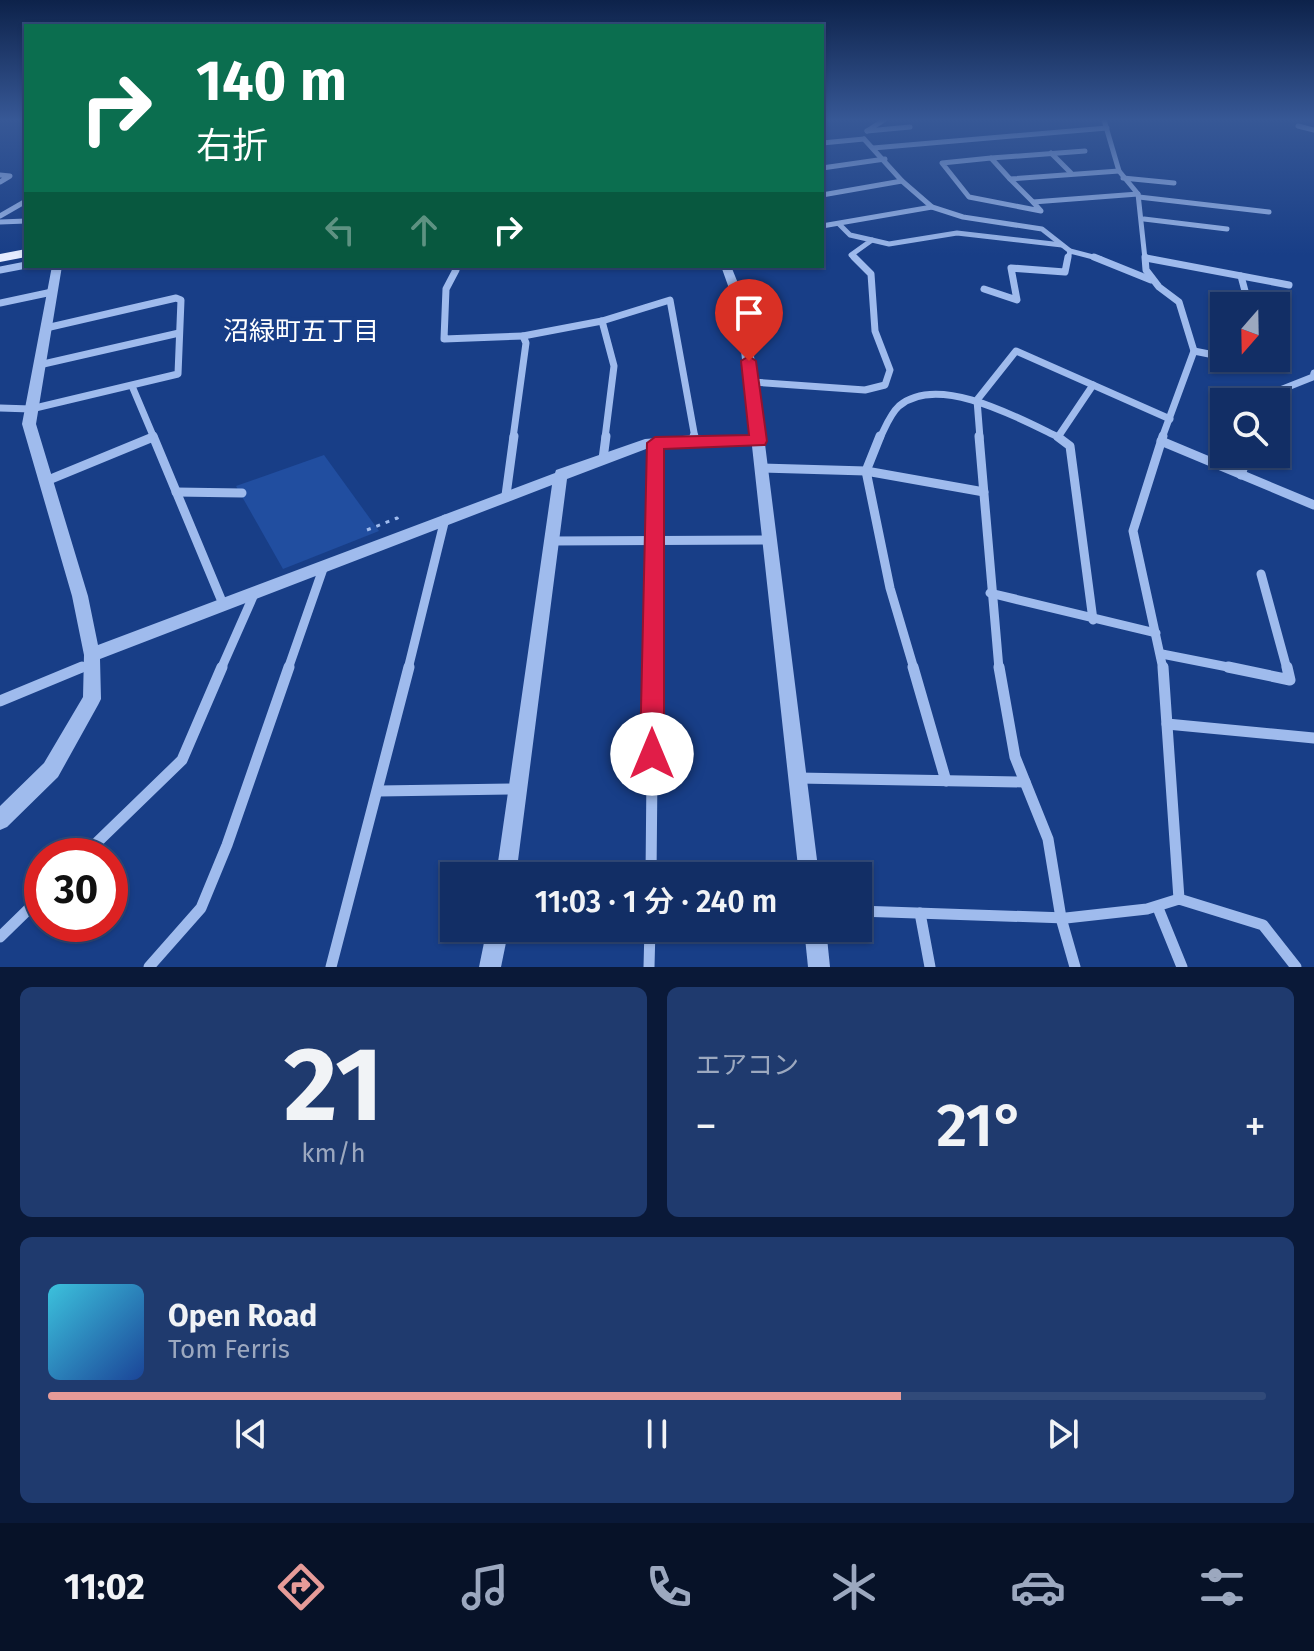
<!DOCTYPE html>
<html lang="ja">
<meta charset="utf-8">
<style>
:root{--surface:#122e65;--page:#1f3a6e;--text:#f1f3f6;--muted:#9ca8bf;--line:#314a79;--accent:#e69b98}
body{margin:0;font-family:"Fira Sans","Noto Sans JP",sans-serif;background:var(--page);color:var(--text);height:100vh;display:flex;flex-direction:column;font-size:30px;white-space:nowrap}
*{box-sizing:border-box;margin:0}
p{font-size:26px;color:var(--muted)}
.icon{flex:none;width:44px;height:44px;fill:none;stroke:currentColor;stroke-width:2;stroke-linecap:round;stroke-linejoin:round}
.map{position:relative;height:967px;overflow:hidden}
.details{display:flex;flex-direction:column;gap:20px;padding:20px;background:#0a1938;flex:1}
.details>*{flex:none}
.top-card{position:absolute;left:24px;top:24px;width:800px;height:244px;border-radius:0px;box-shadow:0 2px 6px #0004,0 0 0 2px var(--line);background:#0b6e4f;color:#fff;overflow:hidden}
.needle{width:52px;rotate:200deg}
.tools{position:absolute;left:1210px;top:292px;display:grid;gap:16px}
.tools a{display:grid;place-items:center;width:80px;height:80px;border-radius:0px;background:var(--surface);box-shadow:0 2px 6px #0004,0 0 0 2px var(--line);font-size:40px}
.speed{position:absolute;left:24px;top:838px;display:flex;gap:16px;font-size:40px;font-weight:700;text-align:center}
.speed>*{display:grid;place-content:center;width:104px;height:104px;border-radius:50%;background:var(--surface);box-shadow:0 2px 6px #0004,0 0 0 2px var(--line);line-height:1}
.speed .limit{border:12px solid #d22;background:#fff;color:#111}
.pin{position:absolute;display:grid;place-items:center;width:68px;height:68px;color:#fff;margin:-82px -34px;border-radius:50% 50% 50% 0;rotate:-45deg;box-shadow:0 0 8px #0007}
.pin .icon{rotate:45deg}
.me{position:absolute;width:88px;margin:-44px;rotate:0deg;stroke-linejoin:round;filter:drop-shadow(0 0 6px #0008)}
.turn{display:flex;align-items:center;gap:28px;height:168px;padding:0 40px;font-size:36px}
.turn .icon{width:104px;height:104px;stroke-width:2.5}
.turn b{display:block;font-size:56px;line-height:68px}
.lanes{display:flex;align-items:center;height:76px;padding:0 40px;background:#0003;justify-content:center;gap:40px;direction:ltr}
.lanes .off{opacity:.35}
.big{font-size:60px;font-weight:600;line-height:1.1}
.details .tile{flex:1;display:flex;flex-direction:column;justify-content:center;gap:12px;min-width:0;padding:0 28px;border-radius:12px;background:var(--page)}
.details .dial{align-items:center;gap:0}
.dial b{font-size:104px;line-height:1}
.song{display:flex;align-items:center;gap:24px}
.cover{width:96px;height:96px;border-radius:12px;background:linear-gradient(135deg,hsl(190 70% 55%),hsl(220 70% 35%))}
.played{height:8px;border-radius:4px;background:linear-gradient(90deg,var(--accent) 70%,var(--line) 70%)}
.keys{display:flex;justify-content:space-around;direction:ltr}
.heat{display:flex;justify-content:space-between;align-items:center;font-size:44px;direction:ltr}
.details .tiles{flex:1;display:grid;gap:20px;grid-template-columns:1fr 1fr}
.tile:last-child{grid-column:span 2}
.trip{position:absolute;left:440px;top:862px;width:432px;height:80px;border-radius:0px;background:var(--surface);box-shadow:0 2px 6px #0004,0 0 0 2px var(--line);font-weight:600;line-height:80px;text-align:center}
.tabs{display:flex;height:128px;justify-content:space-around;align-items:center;background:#071228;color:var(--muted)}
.tabs .icon{width:56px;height:56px}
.tabs .selected{color:var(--accent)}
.tabs b{font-size:36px;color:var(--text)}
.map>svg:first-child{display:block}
</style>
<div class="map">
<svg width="1314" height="967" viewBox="0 0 1314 967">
<rect width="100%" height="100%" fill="#183e87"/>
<polygon fill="#214ea0" points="324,455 379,531 283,569 236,486"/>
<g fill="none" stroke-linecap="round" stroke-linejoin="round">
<polyline stroke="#9fbbed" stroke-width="3" stroke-dasharray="4 6" stroke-linecap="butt" points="367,530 397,518 400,523"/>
<g stroke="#9fbbed" stroke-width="5">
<polyline points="1104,120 1119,171 1138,194 1145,259"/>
<polyline points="1298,126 1314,130"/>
<polyline points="867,131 910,127"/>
<polyline points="867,131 884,120"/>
<polyline points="864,139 902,181 932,207 963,217 1042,229 1070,251 1101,259"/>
<polyline points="822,143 864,139"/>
<polyline points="873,148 1107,128"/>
<polyline points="1051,153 1071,173"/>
<polyline points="991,158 1085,151"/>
<polyline points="822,168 885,159"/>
<polyline points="1119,171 1010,179 991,158 942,163 969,197 1041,211 1033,202 1138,194"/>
<polyline points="0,175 10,176 0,182"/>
<polyline points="1123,178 1174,183"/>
<polyline points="1010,179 1033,202"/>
<polyline points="822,195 902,181"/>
<polyline points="1139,197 1269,212"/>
<polyline points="0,216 26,201"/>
<polyline points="1144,219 1227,229"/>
<polyline points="0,222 26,221"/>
<polyline points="839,224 850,235 872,240 851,255 856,259"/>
<polyline points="822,226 932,207"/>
<polyline points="872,240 889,244 957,233 1062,245"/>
<polyline points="1146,258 1154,259"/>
<polyline points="1068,259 1070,251"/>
</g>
<g stroke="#9fbbed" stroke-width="7">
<polyline points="1094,257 1151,280"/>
<polyline points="1145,257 1146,270 1159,287 1179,302 1194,351 1162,438"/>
<polyline points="1146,258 1289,285"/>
<polyline points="453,266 456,270 446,289 444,339 523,336"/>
<polyline points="0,270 26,265"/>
<polyline points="1241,276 1249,306"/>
<polyline points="984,289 1017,300 1011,268 1065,272 1068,257"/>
<polyline points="0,303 52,292"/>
<polyline points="602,321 614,366 605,438"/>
<polyline points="1194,351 1224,357"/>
<polyline points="39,365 179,333"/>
<polyline points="752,382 865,390 885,385 890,370 875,331 871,274 854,257"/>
<polyline points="132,386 154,438"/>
<polyline points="1267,402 1270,394 1313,377 1314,373"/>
<polyline points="0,408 31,409 178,374 181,300 176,298 46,328"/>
<polyline points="150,438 153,437"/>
<polyline points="513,438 526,343 523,336 602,321 670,300 695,438"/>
<path d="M880 438C885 428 890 414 899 406 938 373 1019 418 1058 437L1093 385"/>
<polyline points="980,438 977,400 1016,351 1170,419"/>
</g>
<g stroke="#9fbbed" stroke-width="9">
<polyline points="153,436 223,604"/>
<polyline points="694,436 695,440"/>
<polyline points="979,436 999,669"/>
<polyline points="1163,436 1133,531 1163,669"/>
<polyline points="1058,437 1070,446 1093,620"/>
<polyline points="1161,441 1314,505"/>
<polyline points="603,459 606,436"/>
<polyline points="760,468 866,471 880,436"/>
<polyline points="1241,475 1248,454"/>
<polyline points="46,481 153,437"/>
<polyline points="176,492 242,493"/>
<polyline points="506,495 514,436"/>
<polyline points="551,541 769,540"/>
<polyline points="1261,574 1287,669"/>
<polyline points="990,593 1156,633"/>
<polyline points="1162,654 1238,669"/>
<polyline points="78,669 91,664"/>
<polyline points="221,669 255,592"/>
<polyline points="288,669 324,566"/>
<polyline points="408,669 445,519"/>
<polyline points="653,669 655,443"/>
<polyline points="914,669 890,588 866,471 984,492"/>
</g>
<g stroke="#9fbbed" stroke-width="11">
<polyline points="913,667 946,781"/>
<polyline points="999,667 1015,757 1048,839 1061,918 1075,967"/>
<polyline points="1163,667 1179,899"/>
<polyline points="1228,667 1290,680 1287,667"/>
<polyline points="0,701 82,667"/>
<polyline points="1167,724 1314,738"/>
<polyline points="798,778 1025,782"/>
<polyline points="379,791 517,789"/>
<polyline points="83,856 182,760 222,667"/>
<polyline points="651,876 653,667"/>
<polyline points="1158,908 1182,967"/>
<polyline points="858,911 1066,918 1147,909 1179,899 1263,925 1296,967"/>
<polyline points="920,913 930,967"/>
<polyline points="0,937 42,896"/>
<polyline points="149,967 201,908 227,845 289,667"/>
<polyline points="331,967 409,667"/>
<polyline points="649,967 650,928"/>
</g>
<g fill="#9fbbed" fill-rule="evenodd">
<polygon points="52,266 62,266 36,424 88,596 98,645 555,473 556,470 645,439 695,435 751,436 736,308 721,266 731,266 748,308 819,876 799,876 752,446 695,445 646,449 567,479 516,876 496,876 552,485 100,659 101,699 98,705 58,777 7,827 0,830 0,806 44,763 83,697 84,655 72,596 22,424"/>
<polygon points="487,928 509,928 501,967 479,967"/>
<polygon points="804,928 826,928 830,967 808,967"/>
</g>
<polygon fill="#e5ecff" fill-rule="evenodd" points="26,249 26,257 0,262 0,254"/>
</g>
<linearGradient id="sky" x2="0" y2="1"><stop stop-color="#0d224a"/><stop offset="0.47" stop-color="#375896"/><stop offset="1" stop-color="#375896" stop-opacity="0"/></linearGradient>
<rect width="1314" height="255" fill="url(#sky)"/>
<polygon fill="#e11d48" stroke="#92132f" stroke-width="2" points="749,356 756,361 767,441 765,445 664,449 664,754 661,763 652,766 644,763 640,754 647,443 655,437 749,435 741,361"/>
<g text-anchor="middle" stroke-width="8" stroke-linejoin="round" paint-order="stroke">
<g font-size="26" fill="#fff" stroke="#183e87">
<text x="301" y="340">沼緑町五丁目</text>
</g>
</g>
</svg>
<div class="tools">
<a><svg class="needle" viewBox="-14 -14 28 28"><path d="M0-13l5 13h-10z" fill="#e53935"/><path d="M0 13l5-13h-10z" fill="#9ca8bf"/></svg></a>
<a><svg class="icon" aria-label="search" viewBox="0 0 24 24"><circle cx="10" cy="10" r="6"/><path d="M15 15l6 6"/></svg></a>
</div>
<div class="speed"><div class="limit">30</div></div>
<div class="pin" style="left:749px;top:361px;background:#d93025"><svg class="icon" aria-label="arrive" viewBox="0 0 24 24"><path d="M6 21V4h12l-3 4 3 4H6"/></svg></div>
<svg class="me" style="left:652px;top:754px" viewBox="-20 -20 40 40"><circle r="19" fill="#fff"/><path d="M0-13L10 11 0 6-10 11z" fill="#e11d48"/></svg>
<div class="trip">11:03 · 1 分 · 240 m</div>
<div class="top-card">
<div class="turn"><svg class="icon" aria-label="right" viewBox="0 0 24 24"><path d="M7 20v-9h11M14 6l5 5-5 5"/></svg><div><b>140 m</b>右折</div></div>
<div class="lanes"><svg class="icon off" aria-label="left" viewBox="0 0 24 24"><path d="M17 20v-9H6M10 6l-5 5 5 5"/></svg><svg class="icon off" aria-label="ahead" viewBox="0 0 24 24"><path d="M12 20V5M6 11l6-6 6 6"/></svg><svg class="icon" aria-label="right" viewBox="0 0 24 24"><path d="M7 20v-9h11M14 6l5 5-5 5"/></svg></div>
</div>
</div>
<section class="details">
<div class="tiles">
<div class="tile dial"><b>21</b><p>km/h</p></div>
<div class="tile"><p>エアコン</p>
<div class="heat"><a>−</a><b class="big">21°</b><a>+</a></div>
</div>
<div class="tile">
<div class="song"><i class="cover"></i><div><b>Open Road</b><p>Tom Ferris</p></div></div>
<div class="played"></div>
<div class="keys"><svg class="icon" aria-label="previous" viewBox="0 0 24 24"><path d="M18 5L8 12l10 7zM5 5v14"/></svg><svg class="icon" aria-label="pause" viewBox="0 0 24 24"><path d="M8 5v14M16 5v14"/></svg><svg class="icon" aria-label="next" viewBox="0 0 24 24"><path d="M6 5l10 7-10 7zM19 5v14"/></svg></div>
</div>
</div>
</section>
<nav class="tabs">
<b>11:02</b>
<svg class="icon selected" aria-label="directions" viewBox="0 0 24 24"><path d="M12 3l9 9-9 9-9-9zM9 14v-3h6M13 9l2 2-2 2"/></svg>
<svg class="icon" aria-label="music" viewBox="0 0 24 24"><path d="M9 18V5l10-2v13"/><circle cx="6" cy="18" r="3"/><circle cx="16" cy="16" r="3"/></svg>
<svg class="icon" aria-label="phone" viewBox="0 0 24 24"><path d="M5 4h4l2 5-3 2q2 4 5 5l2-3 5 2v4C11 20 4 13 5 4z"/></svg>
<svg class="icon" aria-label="climate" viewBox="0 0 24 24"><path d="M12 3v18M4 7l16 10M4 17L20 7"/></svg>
<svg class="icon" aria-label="car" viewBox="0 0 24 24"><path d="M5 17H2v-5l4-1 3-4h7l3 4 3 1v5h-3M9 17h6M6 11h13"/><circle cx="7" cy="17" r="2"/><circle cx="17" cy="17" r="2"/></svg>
<svg class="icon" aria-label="filters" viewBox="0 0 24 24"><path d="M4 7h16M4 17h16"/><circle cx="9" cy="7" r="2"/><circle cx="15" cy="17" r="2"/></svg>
</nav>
